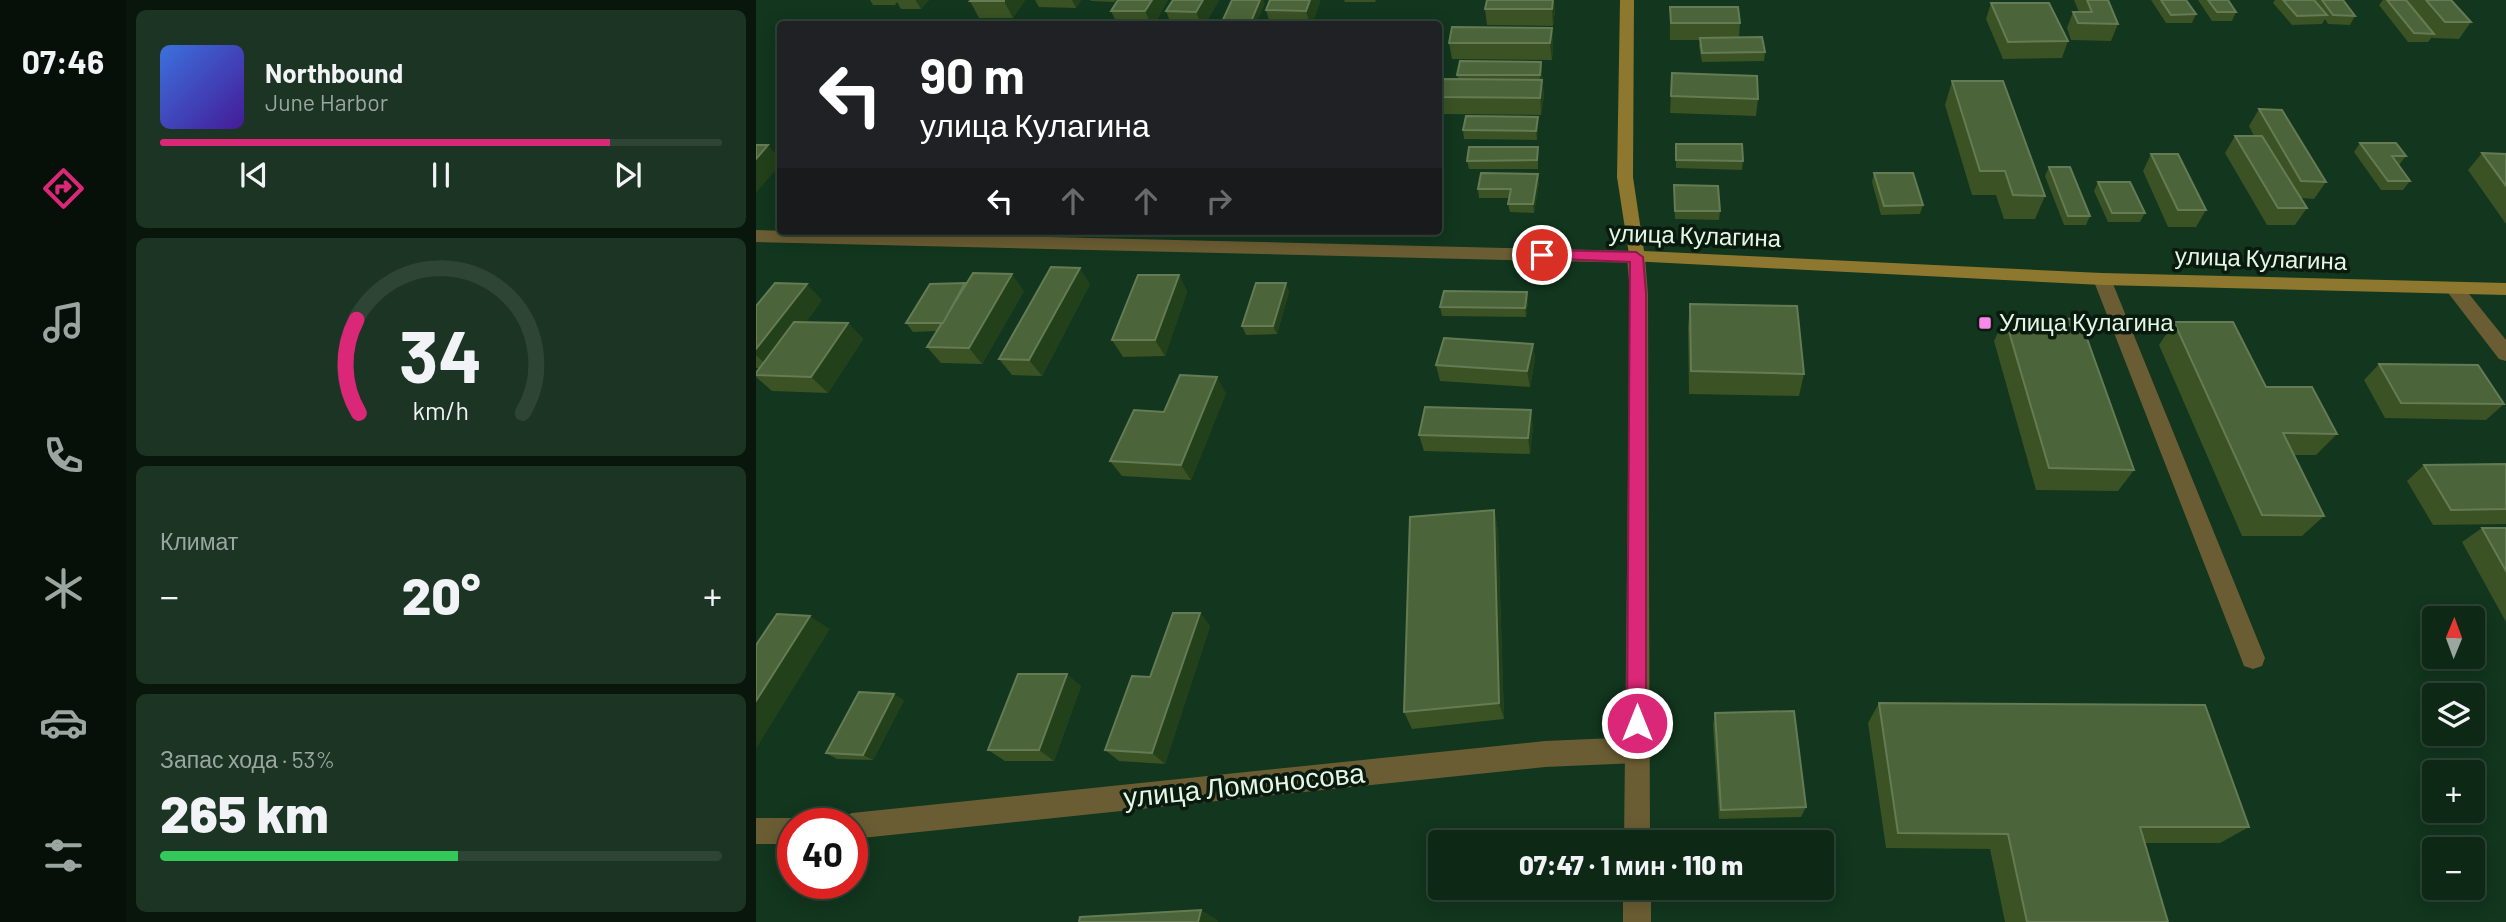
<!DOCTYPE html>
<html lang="ru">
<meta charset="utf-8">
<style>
:root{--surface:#0e2816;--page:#1c3423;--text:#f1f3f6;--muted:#9ba6a1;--line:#2e4435;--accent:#db2777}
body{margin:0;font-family:Barlow,sans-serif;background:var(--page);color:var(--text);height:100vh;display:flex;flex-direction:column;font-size:26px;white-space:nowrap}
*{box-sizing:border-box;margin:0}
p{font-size:23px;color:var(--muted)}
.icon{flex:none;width:38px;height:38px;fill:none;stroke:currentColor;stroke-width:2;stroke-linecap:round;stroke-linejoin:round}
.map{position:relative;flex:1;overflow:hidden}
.side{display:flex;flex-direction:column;gap:10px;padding:10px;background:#08160c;width:630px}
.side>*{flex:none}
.guide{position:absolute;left:21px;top:21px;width:665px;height:214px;border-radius:7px;box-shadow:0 4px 18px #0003,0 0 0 2px var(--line);background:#202124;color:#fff;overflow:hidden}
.needle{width:46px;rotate:1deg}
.fabs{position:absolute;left:1666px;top:606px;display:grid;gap:14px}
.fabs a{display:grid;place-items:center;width:63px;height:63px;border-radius:7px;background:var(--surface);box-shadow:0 4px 18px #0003,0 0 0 2px var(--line);font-size:35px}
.speed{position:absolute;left:21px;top:808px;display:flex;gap:14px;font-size:35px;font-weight:700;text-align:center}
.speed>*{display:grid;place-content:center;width:91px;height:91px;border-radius:50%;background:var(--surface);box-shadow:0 4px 18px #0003,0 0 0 2px var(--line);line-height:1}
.speed .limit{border:10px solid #d22;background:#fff;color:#111}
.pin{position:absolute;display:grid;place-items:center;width:60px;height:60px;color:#fff;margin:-30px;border:4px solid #fff;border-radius:50%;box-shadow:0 2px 7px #0007}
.me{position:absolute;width:77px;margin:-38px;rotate:0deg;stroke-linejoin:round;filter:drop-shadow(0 0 5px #0008)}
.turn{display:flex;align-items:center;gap:24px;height:147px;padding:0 28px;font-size:32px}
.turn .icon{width:91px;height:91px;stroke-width:2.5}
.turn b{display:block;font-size:49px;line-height:60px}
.lanes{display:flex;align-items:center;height:66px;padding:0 28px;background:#0003;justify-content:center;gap:35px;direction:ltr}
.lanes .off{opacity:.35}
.big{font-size:52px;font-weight:800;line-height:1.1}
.side .card{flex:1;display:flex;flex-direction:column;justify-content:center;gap:10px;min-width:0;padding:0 24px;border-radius:10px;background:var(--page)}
.side .dial{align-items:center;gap:0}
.dial svg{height:182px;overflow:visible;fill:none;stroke:var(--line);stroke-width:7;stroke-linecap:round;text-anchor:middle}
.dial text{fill:var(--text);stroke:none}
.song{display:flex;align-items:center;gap:21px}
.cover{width:84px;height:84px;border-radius:10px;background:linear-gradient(135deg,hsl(220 70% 55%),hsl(260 70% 35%))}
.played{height:7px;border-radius:4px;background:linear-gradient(90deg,var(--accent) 80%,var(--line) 80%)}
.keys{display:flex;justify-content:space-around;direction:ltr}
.heat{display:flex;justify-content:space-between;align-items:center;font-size:38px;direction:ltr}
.charge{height:10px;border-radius:5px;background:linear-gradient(90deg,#34c759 53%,var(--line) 0)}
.trip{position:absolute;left:672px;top:830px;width:406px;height:70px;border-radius:7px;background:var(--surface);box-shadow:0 4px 18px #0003,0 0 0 2px var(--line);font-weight:800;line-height:70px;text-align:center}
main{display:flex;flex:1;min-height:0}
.tabs{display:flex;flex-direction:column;width:126px;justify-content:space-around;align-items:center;background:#061009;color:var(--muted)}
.tabs .icon{width:49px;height:49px}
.tabs .selected{color:var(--accent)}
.tabs b{font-size:32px;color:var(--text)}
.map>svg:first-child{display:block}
</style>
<main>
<nav class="tabs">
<b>07:46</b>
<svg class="icon selected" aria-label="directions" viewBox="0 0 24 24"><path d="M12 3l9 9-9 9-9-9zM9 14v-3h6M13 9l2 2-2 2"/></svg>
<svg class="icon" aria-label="music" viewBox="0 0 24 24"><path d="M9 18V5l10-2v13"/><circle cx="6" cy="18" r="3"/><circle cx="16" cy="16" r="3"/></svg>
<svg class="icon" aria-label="phone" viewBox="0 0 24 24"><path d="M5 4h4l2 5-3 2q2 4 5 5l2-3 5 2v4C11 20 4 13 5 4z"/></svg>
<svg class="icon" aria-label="climate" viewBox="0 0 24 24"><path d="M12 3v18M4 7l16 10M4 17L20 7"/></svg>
<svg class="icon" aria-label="car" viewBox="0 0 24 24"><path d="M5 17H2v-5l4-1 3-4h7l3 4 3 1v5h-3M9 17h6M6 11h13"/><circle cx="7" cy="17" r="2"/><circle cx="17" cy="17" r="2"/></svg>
<svg class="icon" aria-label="filters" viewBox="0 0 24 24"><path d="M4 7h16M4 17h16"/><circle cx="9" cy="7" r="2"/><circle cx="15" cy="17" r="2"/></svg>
</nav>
<section class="side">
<div class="card">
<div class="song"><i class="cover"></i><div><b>Northbound</b><p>June Harbor</p></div></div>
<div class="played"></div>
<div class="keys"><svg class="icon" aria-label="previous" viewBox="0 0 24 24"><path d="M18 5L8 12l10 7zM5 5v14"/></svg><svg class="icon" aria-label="pause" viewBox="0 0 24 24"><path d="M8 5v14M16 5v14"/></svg><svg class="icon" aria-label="next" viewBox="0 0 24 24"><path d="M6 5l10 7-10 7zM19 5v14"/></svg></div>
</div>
<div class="card dial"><svg viewBox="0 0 100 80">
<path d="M14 69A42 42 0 1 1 86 69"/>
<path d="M14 69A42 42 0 0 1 13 28" stroke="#db2777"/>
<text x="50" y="56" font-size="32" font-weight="700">34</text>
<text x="50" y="72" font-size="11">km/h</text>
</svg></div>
<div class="card"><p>Климат</p>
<div class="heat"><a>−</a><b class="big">20°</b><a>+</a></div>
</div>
<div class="card"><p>Запас хода · 53%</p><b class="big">265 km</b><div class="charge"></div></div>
</section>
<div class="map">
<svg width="1750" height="922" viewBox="0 0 1750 922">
<rect width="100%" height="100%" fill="#12361e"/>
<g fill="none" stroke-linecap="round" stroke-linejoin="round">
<polygon fill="#6b5d33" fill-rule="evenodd" points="1346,273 1355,279 1509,658 1506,666 1497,669 1488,666 1485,658 1337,279"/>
<g fill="#6b5d33" fill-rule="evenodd">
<polygon points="0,230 880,251 889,257 880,263 0,242"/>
<polygon points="1699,283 1705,284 1750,340 1750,361 1743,359 1693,294 1690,289 1693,284"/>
<polygon points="881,737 890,741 894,750 890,759 881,763 789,767 96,839 96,824 83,824 87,817 96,813 789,741"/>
<polygon points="0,818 37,818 48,824 37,824 37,844 0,844"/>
</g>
<g fill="#6b5d33" fill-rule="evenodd">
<polygon points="880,251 889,257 892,294 894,842 868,842 874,294 871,257"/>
<rect x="867" y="887" width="28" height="35"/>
</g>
<polygon fill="#8e772e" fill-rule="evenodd" points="864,0 878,0 877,177 888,251 1346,273 1750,283 1750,295 1346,285 874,261 861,177"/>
</g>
<g fill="#3a5224">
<polygon points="114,0 173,0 165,9 145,9 141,2 139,5 117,5"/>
<polygon points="215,0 269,0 257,18 223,18 214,1"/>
<polygon points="279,0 325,0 320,8 283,7"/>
<polygon points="334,0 360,0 358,2 335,1"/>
<polygon points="412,0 398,24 361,24 355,11"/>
<polygon points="463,0 449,24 415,24 410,11"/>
<polygon points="588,0 620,0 619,2 589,2"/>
<polygon points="1318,0 1352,0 1362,24 1355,41 1315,40 1311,28 1317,12 1323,12"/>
<polygon points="1395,0 1430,0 1440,14 1436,23 1410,23"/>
<polygon points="1442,0 1472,0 1480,12 1476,21 1456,21"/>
<polygon points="1519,0 1587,0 1599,16 1594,25 1572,24 1569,19 1566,24 1536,25 1517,3"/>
<polygon points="1627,0 1695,0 1715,22 1703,39 1677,38 1676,37 1672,42 1652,42 1623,5"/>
<polygon points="564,2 556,24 514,24 510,10"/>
<polygon points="1235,3 1312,41 1306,58 1247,59 1230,19"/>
<polygon points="914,7 984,23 983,37 1009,52 1008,61 946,62 943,46 944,40 914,40"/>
<polygon points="729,9 799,9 797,26 731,25"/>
<polygon points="796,28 797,45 796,60 696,59 693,43"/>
<polygon points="785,62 788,97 785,115 685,114 682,97 702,79 701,75"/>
<polygon points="916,73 1002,99 1000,116 914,113"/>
<polygon points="1196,81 1289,196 1279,219 1248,219 1240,195 1216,195 1189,105"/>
<polygon points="1503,109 1570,182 1558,199 1545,198 1551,208 1539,225 1511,225 1469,153 1479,136 1498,136 1493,126"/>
<polygon points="782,125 781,140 708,139 707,130"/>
<polygon points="1604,143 1650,156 1643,165 1654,181 1647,190 1625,190 1598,152"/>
<polygon points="920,144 987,161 986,170 920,168"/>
<polygon points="1726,153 1750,154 1750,224 1712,170"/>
<polygon points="1395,154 1450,210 1440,227 1412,227 1387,171"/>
<polygon points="782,156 782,169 713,169 711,161"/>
<polygon points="1293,167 1334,216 1330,225 1308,225 1289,176"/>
<polygon points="1118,173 1167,205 1164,214 1125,215 1116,182"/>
<polygon points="783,182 778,213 754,212 752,204 753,198 723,198 722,189"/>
<polygon points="1342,182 1389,213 1384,222 1352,222 1338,191"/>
<polygon points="918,185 964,211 963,220 919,219"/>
<polygon points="423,275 431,292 409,356 367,357 356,340"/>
<polygon points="209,283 210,285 268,291 226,364 185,363 171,347 181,331 157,332 150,323"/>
<polygon points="334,284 286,376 256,375 243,359"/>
<polygon points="533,292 521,334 490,335 486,326"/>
<polygon points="771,292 772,301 770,317 686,316 684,307"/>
<polygon points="66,300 50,322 92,323 107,339 72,393 16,391 0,377 0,373 4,368 0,368 0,306"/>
<polygon points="934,304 1048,374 1043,396 933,394 932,327"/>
<polygon points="1249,318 1378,470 1362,491 1280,490 1238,341"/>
<polygon points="1418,322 1510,387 1581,434 1560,455 1538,455 1568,516 1546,536 1486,536 1403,345"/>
<polygon points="777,344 779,360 774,387 684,381 680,365"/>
<polygon points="1623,364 1748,404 1730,420 1629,418 1608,380"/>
<polygon points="470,393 435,480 366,476 354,461 408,412"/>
<polygon points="777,425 774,454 668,451 663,435"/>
<polygon points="1750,464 1750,524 1677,525 1651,481 1668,465"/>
<polygon points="738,510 742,531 748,719 656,729 648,712"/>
<polygon points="1726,528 1750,528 1750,622 1706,542"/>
<polygon points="444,613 454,626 409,764 363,761 349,750 394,677"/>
<polygon points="325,686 298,761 249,761 232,750"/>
<polygon points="148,700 117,760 81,759 70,753"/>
<polygon points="1123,703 1493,827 1464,843 1389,843 1412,922 1249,922 1234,849 1130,848 1112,723"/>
<polygon points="959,713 1050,807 1045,817 963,819 957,725"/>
</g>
<g fill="#224019">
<polygon points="160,0 173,0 165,9 160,1"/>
<polygon points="248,0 269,0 257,18 248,1"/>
<polygon points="316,0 325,0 320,8"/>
<polygon points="396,0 412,0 398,24 395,24 389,11"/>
<polygon points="447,0 463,0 449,24 445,24 440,12"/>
<polygon points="504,0 508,0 509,4 500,24 494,24"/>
<polygon points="554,0 564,0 564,2 556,24 554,24 550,11"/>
<polygon points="797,0 798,0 799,9 797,26 796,9"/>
<polygon points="796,28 797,45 796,60 794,43"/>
<polygon points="785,62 788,97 785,115 784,75"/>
<polygon points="782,117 782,125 781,140 780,131"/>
<polygon points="12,145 24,159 24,165 0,193 0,159"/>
<polygon points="782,174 783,182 778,213 777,204"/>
<polygon points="324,268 334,284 286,376 273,360"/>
<polygon points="256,274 268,291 226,364 213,348"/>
<polygon points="423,275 431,292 409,356 399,340"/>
<polygon points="530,283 533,292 521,334 517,326"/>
<polygon points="51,284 66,300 15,369 0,355 0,349"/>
<polygon points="771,292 772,301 770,317 769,308"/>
<polygon points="92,323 107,339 72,393 55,377"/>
<polygon points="777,344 779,360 774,387 771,371"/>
<polygon points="461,377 470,393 435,480 425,465"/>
<polygon points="775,410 777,425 774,454 772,438"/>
<polygon points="738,510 742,531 748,719 743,703"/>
<polygon points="444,613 454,626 409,764 396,753"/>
<polygon points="54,616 74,629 0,749 0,701"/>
<polygon points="311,674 325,686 298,761 283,750"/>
<polygon points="138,694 148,700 117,760 107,755"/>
<polygon points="445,910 462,920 462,922 442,922"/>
</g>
<g fill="#4c6439" stroke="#647b54" stroke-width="2">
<polygon points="215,0 248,0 248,1 214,1"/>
<polygon points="362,0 396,0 389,11 355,11"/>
<polygon points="417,0 447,0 440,12 410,11"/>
<polygon points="476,0 504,0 494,24 465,24"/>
<polygon points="514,0 554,0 550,11 510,10"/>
<polygon points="731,0 797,0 796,9 729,9"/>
<polygon points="1331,0 1352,0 1362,24 1322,23 1317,12 1336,12"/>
<polygon points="1405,0 1430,0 1440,14 1415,15"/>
<polygon points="1452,0 1472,0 1480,12 1461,12"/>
<polygon points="1527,0 1558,0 1571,15 1541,16"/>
<polygon points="1566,0 1587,0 1599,16 1577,15"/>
<polygon points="1631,0 1650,0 1678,34 1658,33"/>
<polygon points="1670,0 1695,0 1715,22 1689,22"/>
<polygon points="1235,3 1293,3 1312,41 1252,42"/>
<polygon points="914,7 982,7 984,23 915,23"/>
<polygon points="696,27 796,28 794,43 693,43"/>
<polygon points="1006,37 1009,52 946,53 944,38"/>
<polygon points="704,61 785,62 784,75 701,75"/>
<polygon points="916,73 1001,76 1002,99 915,96"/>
<polygon points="687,79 786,80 784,98 682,97"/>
<polygon points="1196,81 1247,81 1289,196 1257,195 1249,171 1224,171"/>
<polygon points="1503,109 1526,110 1570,182 1545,181"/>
<polygon points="710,116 782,117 780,131 707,130"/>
<polygon points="1479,136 1506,136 1551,208 1522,208"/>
<polygon points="1604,143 1640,143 1650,156 1636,156 1654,181 1632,181"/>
<polygon points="920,144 986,144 987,161 920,160"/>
<polygon points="0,145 12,145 0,159"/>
<polygon points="713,147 782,147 781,160 711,161"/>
<polygon points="1726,153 1750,154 1750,186"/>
<polygon points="1395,154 1422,154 1450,210 1422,210"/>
<polygon points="1293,167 1314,167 1334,216 1312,216"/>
<polygon points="725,173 782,174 777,204 752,204 755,189 722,189"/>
<polygon points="1118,173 1157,173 1167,205 1128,206"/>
<polygon points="1342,182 1374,182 1389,213 1356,213"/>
<polygon points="918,185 962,186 964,211 919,211"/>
<polygon points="295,267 324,268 273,360 243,359"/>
<polygon points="217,273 256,274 213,348 171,347"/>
<polygon points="382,275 423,275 399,340 356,340"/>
<polygon points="19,283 51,284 0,349 0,306"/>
<polygon points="209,283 187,323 150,323 174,284"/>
<polygon points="500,283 530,283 517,326 486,326"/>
<polygon points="688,291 771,292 769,308 684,307"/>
<polygon points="934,304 1041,306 1048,374 935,371"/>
<polygon points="1249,318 1324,319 1378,470 1293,468"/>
<polygon points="38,322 92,323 55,377 0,375 0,373"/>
<polygon points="1418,322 1477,322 1510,387 1556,387 1581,434 1527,433 1568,516 1506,515"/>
<polygon points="688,338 777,344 771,371 680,365"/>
<polygon points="1623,364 1722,365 1748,404 1645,403"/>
<polygon points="424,375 461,377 425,465 354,461 378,410 408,412"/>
<polygon points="669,407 775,410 772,438 663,435"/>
<polygon points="1750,464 1750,509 1695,510 1668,465"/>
<polygon points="738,510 743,703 648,712 654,517"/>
<polygon points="1726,528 1750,528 1750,571"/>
<polygon points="417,613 444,613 396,753 349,750 376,676 394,677"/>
<polygon points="21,614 54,616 0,701 0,645"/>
<polygon points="262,674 311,674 283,750 232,750"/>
<polygon points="103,692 138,694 107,755 70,753"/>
<polygon points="1123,703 1449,705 1493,827 1384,827 1412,922 1271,922 1252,834 1142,833"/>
<polygon points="1038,711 1050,807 965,810 959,713"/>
<polygon points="445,910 442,922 323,922 324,917"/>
</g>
<polygon fill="#db2777" stroke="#8e194d" stroke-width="2" points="786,250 880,252 887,257 890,294 890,723 888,729 881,732 874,729 871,723 874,262 781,258 781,252"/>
<rect fill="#f888ea" stroke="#0b1a0f" stroke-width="2.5" x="1222" y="316" width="14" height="14" rx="3.5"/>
<g text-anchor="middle" stroke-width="7" stroke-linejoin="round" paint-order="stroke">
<g font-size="24" fill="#e3f7e7" stroke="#0b1a0f">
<text transform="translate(939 236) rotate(2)" y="8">улица Кулагина</text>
<text transform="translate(1505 259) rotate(2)" y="8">улица Кулагина</text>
</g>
<g font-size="24" fill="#e3f7e7" stroke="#0b1a0f" text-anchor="start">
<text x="1243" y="331">Улица Кулагина</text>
</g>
<g font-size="28" fill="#e3f7e7" stroke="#0b1a0f">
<text transform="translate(488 785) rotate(-6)" y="10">улица Ломоносова</text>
</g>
</g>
</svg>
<div class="fabs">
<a><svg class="needle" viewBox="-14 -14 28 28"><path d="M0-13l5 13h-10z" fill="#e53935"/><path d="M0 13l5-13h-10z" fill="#9ba6a1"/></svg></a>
<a><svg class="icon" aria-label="layers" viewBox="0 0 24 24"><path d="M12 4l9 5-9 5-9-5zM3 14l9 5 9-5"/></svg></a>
<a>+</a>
<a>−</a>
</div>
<div class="speed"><div class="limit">40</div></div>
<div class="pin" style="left:786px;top:255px;background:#d93025"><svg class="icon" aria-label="arrive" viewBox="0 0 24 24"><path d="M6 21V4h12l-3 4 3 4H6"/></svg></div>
<svg class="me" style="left:881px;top:723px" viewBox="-20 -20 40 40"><circle r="17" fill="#db2777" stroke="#fff" stroke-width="3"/><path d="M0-11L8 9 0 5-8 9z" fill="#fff"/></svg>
<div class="trip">07:47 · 1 мин · 110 m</div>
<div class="guide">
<div class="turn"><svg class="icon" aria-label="left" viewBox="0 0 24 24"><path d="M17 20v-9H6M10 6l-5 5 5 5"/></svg><div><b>90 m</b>улица Кулагина</div></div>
<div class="lanes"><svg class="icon" aria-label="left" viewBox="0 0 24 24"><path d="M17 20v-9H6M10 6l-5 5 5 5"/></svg><svg class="icon off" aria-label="ahead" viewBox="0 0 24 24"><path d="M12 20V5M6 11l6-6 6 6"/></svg><svg class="icon off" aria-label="ahead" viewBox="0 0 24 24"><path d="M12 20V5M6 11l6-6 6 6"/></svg><svg class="icon off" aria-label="right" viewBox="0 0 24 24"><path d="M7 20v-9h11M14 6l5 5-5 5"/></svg></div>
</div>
</div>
</main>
